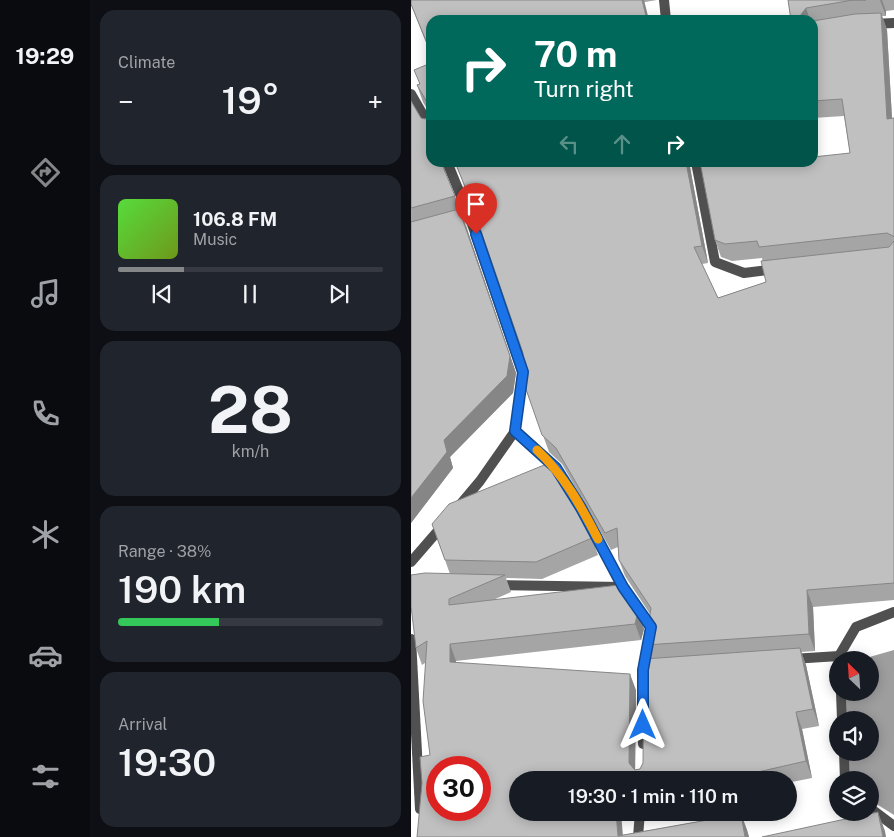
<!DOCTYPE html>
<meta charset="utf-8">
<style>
:root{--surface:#171b24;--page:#20242c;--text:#f1f3f6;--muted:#9ea1a6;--line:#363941;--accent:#858687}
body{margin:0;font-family:"Public Sans",sans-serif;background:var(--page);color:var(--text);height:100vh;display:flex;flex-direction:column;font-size:19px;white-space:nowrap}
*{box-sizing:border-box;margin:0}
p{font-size:16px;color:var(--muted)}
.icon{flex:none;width:28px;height:28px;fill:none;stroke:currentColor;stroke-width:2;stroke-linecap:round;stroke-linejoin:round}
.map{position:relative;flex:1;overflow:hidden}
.details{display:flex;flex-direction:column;gap:10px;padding:10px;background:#0d0f14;width:321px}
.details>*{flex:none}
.top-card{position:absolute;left:15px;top:15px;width:392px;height:152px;border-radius:15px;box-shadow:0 2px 12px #0003;background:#00695c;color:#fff;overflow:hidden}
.needle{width:32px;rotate:335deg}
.fabs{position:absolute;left:418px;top:651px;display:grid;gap:10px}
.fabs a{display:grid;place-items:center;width:50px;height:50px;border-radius:50%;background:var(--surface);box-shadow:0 2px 12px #0003;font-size:25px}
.speed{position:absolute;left:15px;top:756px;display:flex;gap:10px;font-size:25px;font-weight:700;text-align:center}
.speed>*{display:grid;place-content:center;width:65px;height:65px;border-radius:50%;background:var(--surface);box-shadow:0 2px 12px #0003;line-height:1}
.speed .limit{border:8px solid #d22;background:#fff;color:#111}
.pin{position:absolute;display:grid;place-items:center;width:42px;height:42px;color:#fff;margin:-51px -21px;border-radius:50% 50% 50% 0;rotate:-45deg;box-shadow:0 0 5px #0007}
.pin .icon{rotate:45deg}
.me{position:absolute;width:55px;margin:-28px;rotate:0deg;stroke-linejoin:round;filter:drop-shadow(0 0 4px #0008)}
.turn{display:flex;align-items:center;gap:18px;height:105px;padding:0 25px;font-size:22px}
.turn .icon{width:65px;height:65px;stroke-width:2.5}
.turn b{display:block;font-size:35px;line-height:42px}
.lanes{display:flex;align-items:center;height:48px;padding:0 25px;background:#0003;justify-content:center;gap:25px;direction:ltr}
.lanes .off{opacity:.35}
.big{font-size:38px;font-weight:600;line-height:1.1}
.details .widget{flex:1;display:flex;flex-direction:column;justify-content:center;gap:8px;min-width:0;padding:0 18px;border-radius:15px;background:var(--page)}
.details .dial{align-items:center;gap:0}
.dial b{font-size:65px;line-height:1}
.song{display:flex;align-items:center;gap:15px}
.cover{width:60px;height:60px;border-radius:8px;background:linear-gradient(135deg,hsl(110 70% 55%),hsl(80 70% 35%))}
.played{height:5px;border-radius:2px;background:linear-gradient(90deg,var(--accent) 25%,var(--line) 25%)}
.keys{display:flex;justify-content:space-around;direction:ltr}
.heat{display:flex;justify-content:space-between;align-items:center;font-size:28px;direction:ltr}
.charge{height:8px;border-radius:4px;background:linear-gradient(90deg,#34c759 38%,var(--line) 0)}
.trip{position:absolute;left:98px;top:771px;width:288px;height:50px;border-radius:25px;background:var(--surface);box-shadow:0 2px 12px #0003;font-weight:600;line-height:50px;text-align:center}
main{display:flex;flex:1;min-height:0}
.tabs{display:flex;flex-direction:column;width:90px;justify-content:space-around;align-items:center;background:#090b0e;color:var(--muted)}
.tabs .icon{width:35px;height:35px}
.tabs .selected{color:var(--accent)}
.tabs b{font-size:22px;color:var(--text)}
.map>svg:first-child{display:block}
</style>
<main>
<nav class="tabs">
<b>19:29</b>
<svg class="icon selected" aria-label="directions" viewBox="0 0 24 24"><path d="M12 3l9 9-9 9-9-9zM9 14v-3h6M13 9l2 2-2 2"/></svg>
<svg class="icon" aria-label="music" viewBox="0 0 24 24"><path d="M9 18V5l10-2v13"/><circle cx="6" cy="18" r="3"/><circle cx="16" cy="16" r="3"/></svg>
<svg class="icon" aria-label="phone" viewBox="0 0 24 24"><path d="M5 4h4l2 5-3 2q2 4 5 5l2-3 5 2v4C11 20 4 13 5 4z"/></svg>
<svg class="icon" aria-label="climate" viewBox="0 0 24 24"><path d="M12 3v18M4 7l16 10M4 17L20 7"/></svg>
<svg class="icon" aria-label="car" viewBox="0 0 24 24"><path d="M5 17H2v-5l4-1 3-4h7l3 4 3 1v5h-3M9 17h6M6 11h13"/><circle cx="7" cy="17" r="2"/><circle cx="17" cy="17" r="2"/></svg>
<svg class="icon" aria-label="filters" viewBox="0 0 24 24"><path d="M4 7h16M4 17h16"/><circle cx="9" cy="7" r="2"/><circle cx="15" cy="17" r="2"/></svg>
</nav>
<section class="details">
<div class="widget"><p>Climate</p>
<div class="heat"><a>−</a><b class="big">19°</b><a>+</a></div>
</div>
<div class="widget">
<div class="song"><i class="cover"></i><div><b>106.8 FM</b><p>Music</p></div></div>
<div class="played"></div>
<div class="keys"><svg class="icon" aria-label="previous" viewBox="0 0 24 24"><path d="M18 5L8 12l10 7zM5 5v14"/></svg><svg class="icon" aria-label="pause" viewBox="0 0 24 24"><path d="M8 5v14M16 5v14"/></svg><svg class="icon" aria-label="next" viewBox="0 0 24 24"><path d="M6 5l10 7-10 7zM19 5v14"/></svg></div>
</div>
<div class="widget dial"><b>28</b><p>km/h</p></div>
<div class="widget"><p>Range · 38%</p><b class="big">190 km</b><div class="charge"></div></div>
<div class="widget"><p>Arrival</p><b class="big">19:30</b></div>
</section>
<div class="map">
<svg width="483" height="837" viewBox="0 0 483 837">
<rect width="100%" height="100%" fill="#fff"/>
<polygon fill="#9e9e9e" points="483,650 483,815 459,800 459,780 441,780 439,778 438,753 459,752 459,720 436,720 435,693 459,692 459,660 448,660"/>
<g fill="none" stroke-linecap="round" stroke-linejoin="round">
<g stroke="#505050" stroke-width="10">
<polyline points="253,0 255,20"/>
<polyline points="460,24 483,23"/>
<polyline points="0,94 20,129"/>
<polyline points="36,162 59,218 112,372 104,431 69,481 48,506"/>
<polyline points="285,162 304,262 333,273 365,269"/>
<polyline points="104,431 145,468 170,508 212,587"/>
<polyline points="0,562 32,525"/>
<polyline points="85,585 212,587 240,627 232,669 246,668"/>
<polyline points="0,639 9,809"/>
<polyline points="428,656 445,627 483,612"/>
<polyline points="381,659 428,656 428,660"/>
<polyline points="232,669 232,744"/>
<polyline points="430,692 431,720"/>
<polyline points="433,752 434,780"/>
<polyline points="459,808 483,826"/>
<polyline points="227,837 229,812"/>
</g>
</g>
<g fill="#a5a5a5">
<polygon points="0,0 246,0 234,2 20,20 20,55 0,5"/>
<polygon points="377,0 483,0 483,10 475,11 475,16 471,16 476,30 481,119 483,118 483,600 402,607 404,651 390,652 395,665 408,726 391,729 401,778 376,783 376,780 106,780 211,835 330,814 336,830 338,837 6,837 19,755 14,663 11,665 5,648 39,574 21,524 181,538 187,555 131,579 95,578 100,592 82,600 227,612 233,629 230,640 45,661 45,663 225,690 224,770 229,769 232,763 239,658 234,645 239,614 214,576 208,560 207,547 200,550 151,464 138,452 110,375 112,353 63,211 44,162 278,162 297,263 291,264 307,298 355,282 351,258 321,261 310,257 304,240 402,162 439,153 433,116 402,118 402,20 380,20"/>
<polygon points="20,63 20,162 30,164 44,196 55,226 105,373 102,393 39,457 42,468 0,523 0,101 10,118 14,119 20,116 20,115 12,102 6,85 8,84"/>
</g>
<g fill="#868686">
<polygon points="231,0 233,0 238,20 236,20"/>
<polygon points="469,0 471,0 475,11 475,16"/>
<polygon points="395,8 399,20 391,20 389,16"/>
<polygon points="470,13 476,30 482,136 476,119"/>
<polygon points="275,162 278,162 297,263 291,246"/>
<polygon points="55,226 105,373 102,393 39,457 42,468 0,523 0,498 33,440"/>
<polygon points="396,590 402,607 404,651 398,634"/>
<polygon points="227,612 233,629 230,640 224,624"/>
<polygon points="39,644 45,661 45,679 39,662"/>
<polygon points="389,648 395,665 408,726 402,709"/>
<polygon points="219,674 225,690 224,780 218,763"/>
<polygon points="385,712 391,729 401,778 395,761"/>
<polygon points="205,812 210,812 212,837 207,837"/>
<polygon points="467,812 474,831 475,837 472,837"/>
<polygon points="330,814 336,830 338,837 334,837"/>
</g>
<g fill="#c0c0c0" stroke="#868686" fill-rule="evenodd">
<polygon points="0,0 231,0 236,20 20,20 20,53 0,4"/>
<polygon points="377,0 455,0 442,0 395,8 389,16 391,20 380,20"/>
<polygon points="470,13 476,119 483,118 483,237 482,236 476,233 348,247 346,241 314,244 304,240 289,162 402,162 402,157 439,153 431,99 402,101 402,21 444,14"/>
<polygon points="20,63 20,109 6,85 9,84 3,70"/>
<polygon points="0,101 10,118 14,119 20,116 20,110 20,162 30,162 44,196 0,208"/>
<polygon points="44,162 275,162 291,246 283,247 307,298 355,282 350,261 478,247 483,241 483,583 396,590 398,634 234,645 240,608 208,560 206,528 194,533 145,448 131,435 110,375 112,353 59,199"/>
<polygon points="48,209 99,356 96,376 33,440 36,452 0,498 0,222"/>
<polygon points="138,463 181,538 125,562 34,560 21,524 38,504"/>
<path d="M14 573 94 575 38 599V605L208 585 227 612 224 624 39 644V662L219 674 218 763 224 770 229 769 232 763 233 659 389 648 402 709 385 712 395 761 312 780H305L304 774 222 780H106V812H205L207 836 330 814 334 837H6L11 783 9 757 19 755 12 701 16 641 5 648 0 606V575ZM26 768H69V810H26Z"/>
<polygon points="467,812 472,837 351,837"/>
</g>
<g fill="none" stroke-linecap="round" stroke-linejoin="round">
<defs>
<polyline id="route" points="65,234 112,372 104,431 145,468 170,508 212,587 240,627 232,670 232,725"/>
</defs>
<use href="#route" stroke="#114b97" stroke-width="12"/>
<use href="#route" stroke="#1a73e8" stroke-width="9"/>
<path stroke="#f59e0b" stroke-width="9" d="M126 450C153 475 170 506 187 539"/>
</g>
</svg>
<div class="fabs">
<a><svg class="needle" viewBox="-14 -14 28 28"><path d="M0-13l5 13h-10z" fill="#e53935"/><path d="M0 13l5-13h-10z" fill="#9ea1a6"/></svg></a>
<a><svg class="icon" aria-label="sound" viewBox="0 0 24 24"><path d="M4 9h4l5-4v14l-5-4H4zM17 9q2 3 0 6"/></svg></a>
<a><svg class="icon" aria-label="layers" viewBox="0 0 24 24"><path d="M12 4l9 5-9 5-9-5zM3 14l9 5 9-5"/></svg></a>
</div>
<div class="speed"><div class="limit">30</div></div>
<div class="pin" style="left:65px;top:234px;background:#d93025"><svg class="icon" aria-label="arrive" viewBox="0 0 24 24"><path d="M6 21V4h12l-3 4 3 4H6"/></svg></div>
<svg class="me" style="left:232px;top:725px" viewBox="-20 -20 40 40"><path d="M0-17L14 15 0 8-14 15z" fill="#1a73e8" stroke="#fff" stroke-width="4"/></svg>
<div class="trip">19:30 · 1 min · 110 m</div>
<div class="top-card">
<div class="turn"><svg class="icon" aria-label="right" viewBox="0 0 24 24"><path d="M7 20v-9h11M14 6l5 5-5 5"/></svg><div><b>70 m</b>Turn right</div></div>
<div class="lanes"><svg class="icon off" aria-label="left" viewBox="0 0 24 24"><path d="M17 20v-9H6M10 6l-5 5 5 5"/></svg><svg class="icon off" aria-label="ahead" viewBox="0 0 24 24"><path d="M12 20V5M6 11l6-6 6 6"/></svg><svg class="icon" aria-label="right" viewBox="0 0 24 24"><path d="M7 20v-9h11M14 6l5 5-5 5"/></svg></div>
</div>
</div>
</main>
